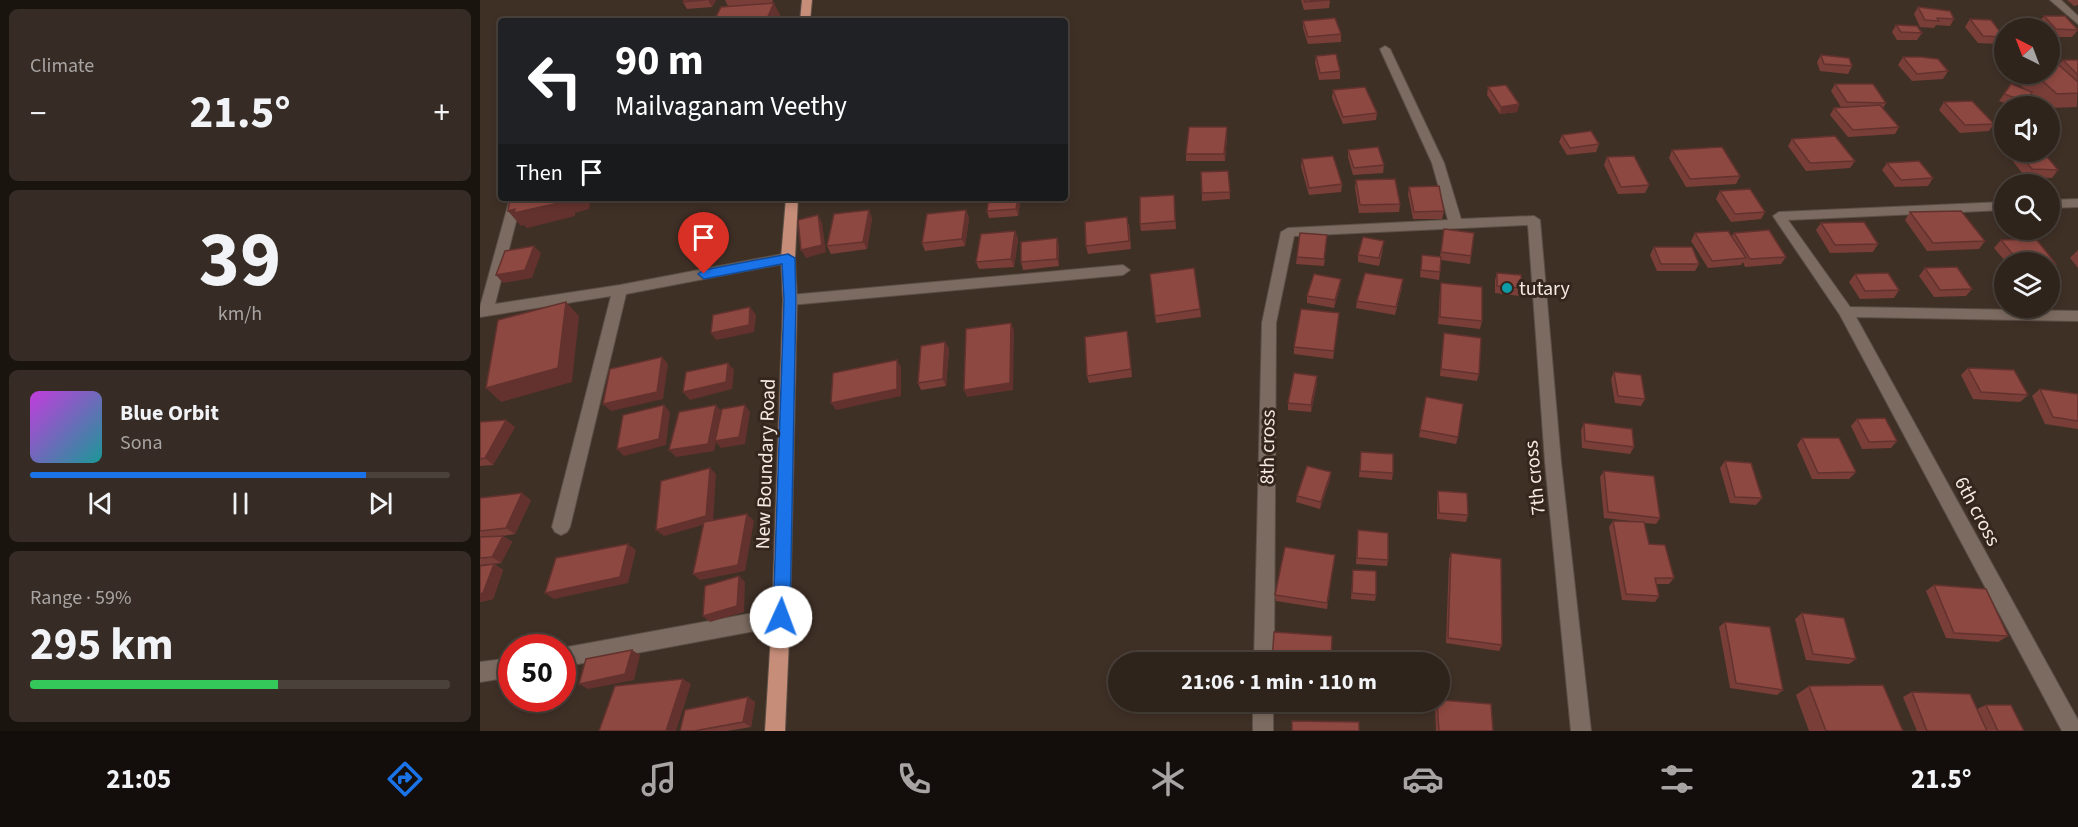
<!DOCTYPE html>
<meta charset="utf-8">
<style>
:root{--surface:#2f241c;--page:#372c25;--text:#f1f3f6;--muted:#a7a4a3;--line:#4a413b;--accent:#1a73e8}
body{margin:0;font-family:"Source Sans 3",sans-serif;background:var(--page);color:var(--text);height:100vh;display:flex;flex-direction:column;font-size:22px;white-space:nowrap}
*{box-sizing:border-box;margin:0}
p{font-size:20px;color:var(--muted)}
.icon{flex:none;width:33px;height:33px;fill:none;stroke:currentColor;stroke-width:2;stroke-linecap:round;stroke-linejoin:round}
.map{position:relative;flex:1;overflow:hidden}
.drawer{display:flex;flex-direction:column;gap:9px;padding:9px;background:#1a140f;width:480px}
.drawer>*{flex:none}
.guide{position:absolute;left:18px;top:18px;width:570px;height:183px;border-radius:6px;box-shadow:0 3px 9px #0003,0 0 0 2px var(--line);background:#202124;color:#fff;overflow:hidden}
.needle{width:39px;rotate:318deg}
.tools{position:absolute;left:1514px;top:18px;display:grid;gap:12px}
.tools a{display:grid;place-items:center;width:66px;height:66px;border-radius:50%;background:var(--surface);box-shadow:0 3px 9px #0003,0 0 0 2px var(--line);font-size:30px}
.speed{position:absolute;left:18px;top:634px;display:flex;gap:12px;font-size:30px;font-weight:700;text-align:center}
.speed>*{display:grid;place-content:center;width:78px;height:78px;border-radius:50%;background:var(--surface);box-shadow:0 3px 9px #0003,0 0 0 2px var(--line);line-height:1}
.speed .limit{border:9px solid #d22;background:#fff;color:#111}
.pin{position:absolute;display:grid;place-items:center;width:51px;height:51px;color:#fff;margin:-62px -26px;border-radius:50% 50% 50% 0;rotate:-45deg;box-shadow:0 0 6px #0007}
.pin .icon{rotate:45deg}
.me{position:absolute;width:66px;margin:-33px;rotate:2deg;stroke-linejoin:round;filter:drop-shadow(0 0 4px #0008)}
.turn{display:flex;align-items:center;gap:21px;height:126px;padding:0 18px;font-size:27px}
.turn .icon{width:78px;height:78px;stroke-width:2.5}
.turn b{display:block;font-size:42px;line-height:51px}
.then{display:flex;align-items:center;height:57px;padding:0 18px;background:#0003;gap:12px;font-size:22px}
.big{font-size:45px;font-weight:700;line-height:1.1}
.drawer .tile{flex:1;display:flex;flex-direction:column;justify-content:center;gap:9px;min-width:0;padding:0 21px;border-radius:9px;background:var(--page)}
.drawer .dial{align-items:center;gap:0}
.dial b{font-size:78px;line-height:1}
.song{display:flex;align-items:center;gap:18px}
.cover{width:72px;height:72px;border-radius:9px;background:linear-gradient(135deg,hsl(290 70% 55%),hsl(180 70% 35%))}
.played{height:6px;border-radius:3px;background:linear-gradient(90deg,var(--accent) 80%,var(--line) 80%)}
.keys{display:flex;justify-content:space-around;direction:ltr}
.heat{display:flex;justify-content:space-between;align-items:center;font-size:33px;direction:ltr}
.charge{height:9px;border-radius:4px;background:linear-gradient(90deg,#34c759 59%,var(--line) 0)}
.trip{position:absolute;left:628px;top:652px;width:342px;height:60px;border-radius:30px;background:var(--surface);box-shadow:0 3px 9px #0003,0 0 0 2px var(--line);font-weight:700;line-height:60px;text-align:center}
.tab-bar{display:flex;height:96px;justify-content:space-around;align-items:center;background:#130e0b;color:var(--muted)}
.tab-bar .icon{width:42px;height:42px}
.tab-bar .active{color:var(--accent)}
.tab-bar b{font-size:27px;color:var(--text)}
main{display:flex;flex:1;min-height:0}
.map>svg:first-child{display:block}
</style>
<main>
<section class="drawer">
<div class="tile"><p>Climate</p>
<div class="heat"><a>−</a><b class="big">21.5°</b><a>+</a></div>
</div>
<div class="tile dial"><b>39</b><p>km/h</p></div>
<div class="tile">
<div class="song"><i class="cover"></i><div><b>Blue Orbit</b><p>Sona</p></div></div>
<div class="played"></div>
<div class="keys"><svg class="icon" aria-label="previous" viewBox="0 0 24 24"><path d="M18 5L8 12l10 7zM5 5v14"/></svg><svg class="icon" aria-label="pause" viewBox="0 0 24 24"><path d="M8 5v14M16 5v14"/></svg><svg class="icon" aria-label="next" viewBox="0 0 24 24"><path d="M6 5l10 7-10 7zM19 5v14"/></svg></div>
</div>
<div class="tile"><p>Range · 59%</p><b class="big">295 km</b><div class="charge"></div></div>
</section>
<div class="map">
<svg width="1598" height="731" viewBox="0 0 1598 731">
<rect width="100%" height="100%" fill="#3f3026"/>
<g fill="none" stroke-linecap="round" stroke-linejoin="round">
<defs>
<g id="minor">
<polygon points="1570,0 1581,0 1598,16 1598,24"/>
<polygon points="905,46 910,49 964,163 981,219 1054,216 1060,220 1081,462 1111,731 1091,731 1065,462 1048,225 814,236 796,323 794,663 774,663 782,323 801,232 808,228 968,220 952,163 900,49"/>
<polygon points="30,198 42,198 15,304 140,285 308,253 315,258 308,263 146,294 90,527 87,532 81,535 75,532 72,527 131,296 0,317 0,307"/>
<polygon points="1598,199 1598,207 1569,208 1569,200"/>
<polygon points="1524,202 1524,210 1308,220 1370,307 1598,311 1598,321 1376,317 1598,720 1598,731 1582,731 1360,315 1293,216 1299,212"/>
<polygon points="643,265 650,270 643,275 310,305 303,300 310,295"/>
<polygon points="301,608 308,611 310,617 308,623 301,626 82,667 82,648"/>
<polygon points="32,658 32,677 0,682 0,662"/>
<rect x="773" y="702" width="20" height="29"/>
</g>
<g id="major">
<polygon points="322,0 332,0 330,21 320,21"/>
<polygon points="306,198 318,198 315,258 317,300 310,617 305,731 285,731 292,617 303,300 301,258"/>
</g>
</defs>
<use href="#minor" stroke="#5c4f46" stroke-width="2"/>
<use href="#major" stroke="#5c4f46" stroke-width="2"/>
<use href="#minor" fill="#7c6b60" fill-rule="evenodd"/>
<use href="#major" fill="#c68d79" fill-rule="evenodd"/>
</g>
<g fill="#793e38">
<polygon points="204,0 236,0 232,7 207,9 203,2"/>
<polygon points="245,0 293,0 292,3 301,17 248,6"/>
<polygon points="821,0 850,0 849,8 824,10"/>
<polygon points="1587,0 1598,0 1598,5 1594,6"/>
<polygon points="1438,7 1474,19 1470,26 1456,25 1454,28 1440,27 1434,14"/>
<polygon points="1564,16 1598,30 1592,37 1571,37 1569,35 1569,28 1563,28 1558,23"/>
<polygon points="1490,19 1524,36 1524,38 1520,44 1498,43 1485,27"/>
<polygon points="823,21 861,34 861,42 828,44 823,28"/>
<polygon points="1416,25 1442,33 1437,40 1417,40 1412,32"/>
<polygon points="1341,55 1372,66 1368,74 1340,71 1337,62"/>
<polygon points="836,56 860,71 860,79 839,80 835,63"/>
<polygon points="1423,57 1468,71 1463,79 1432,81 1418,65"/>
<polygon points="1583,60 1598,60 1597,107 1569,108 1569,106 1564,106 1551,94 1542,106 1533,106 1519,101 1531,84 1546,90 1530,75 1532,74 1569,74"/>
<polygon points="1355,84 1406,103 1403,108 1419,127 1415,134 1368,137 1350,115 1354,108 1361,107 1351,91"/>
<polygon points="1008,87 1039,104 1037,112 1020,114 1007,95"/>
<polygon points="853,90 897,113 896,120 863,124 852,98"/>
<polygon points="1464,102 1514,124 1509,131 1480,133 1459,110"/>
<polygon points="747,127 747,134 745,161 706,161 706,154"/>
<polygon points="1082,135 1119,144 1116,152 1087,155 1079,142"/>
<polygon points="1312,139 1375,161 1370,168 1326,171 1308,146"/>
<polygon points="868,150 904,165 903,173 873,175 868,157"/>
<polygon points="1192,150 1260,176 1256,184 1206,187 1189,158"/>
<polygon points="1526,152 1563,152 1578,170 1572,178 1545,177"/>
<polygon points="1127,157 1169,185 1165,193 1138,194 1124,165"/>
<polygon points="822,159 862,184 861,192 829,195 821,167"/>
<polygon points="1407,163 1453,178 1448,186 1415,187 1402,170"/>
<polygon points="748,171 750,199 722,201 721,172"/>
<polygon points="876,180 920,204 919,212 879,213 875,188"/>
<polygon points="929,187 964,211 962,219 933,219 928,194"/>
<polygon points="1240,191 1285,212 1281,219 1251,222 1236,199"/>
<polygon points="694,195 696,229 661,231 660,224"/>
<polygon points="317,198 350,198 319,201"/>
<polygon points="509,198 538,198 540,203 538,216 509,218 507,211"/>
<polygon points="486,210 489,218 485,246 445,251 442,243"/>
<polygon points="1430,212 1505,241 1499,249 1447,251 1425,220"/>
<polygon points="392,218 387,249 351,254 347,246"/>
<polygon points="1341,223 1398,244 1393,252 1350,253 1336,230"/>
<polygon points="649,224 651,249 608,254 606,246"/>
<polygon points="535,231 538,239 534,267 499,269 496,262"/>
<polygon points="1215,233 1252,236 1254,233 1306,257 1301,264 1265,267 1263,262 1261,265 1228,268 1211,241"/>
<polygon points="847,235 844,266 816,264 817,257"/>
<polygon points="963,236 991,256 990,264 961,260 960,272 959,280 940,277 942,255 960,257"/>
<polygon points="577,238 579,246 579,266 543,270 541,262"/>
<polygon points="1521,240 1576,264 1569,271 1569,262 1526,262 1514,248"/>
<polygon points="1174,247 1219,264 1215,271 1177,271 1170,255"/>
<polygon points="903,249 899,266 878,262 878,255"/>
<polygon points="1598,250 1598,268 1590,258"/>
<polygon points="1445,268 1492,289 1486,296 1454,297 1439,276"/>
<polygon points="1017,273 1042,288 1040,296 1015,293 1015,280"/>
<polygon points="670,274 720,309 721,317 676,323"/>
<polygon points="1375,274 1419,290 1414,298 1380,299 1369,282"/>
<polygon points="961,283 1002,321 1000,329 958,324 960,290"/>
<polygon points="860,286 854,308 827,303 827,296"/>
<polygon points="922,287 915,315 876,308 877,301"/>
<polygon points="859,313 853,359 814,354 814,347"/>
<polygon points="647,331 652,377 609,383 607,376"/>
<polygon points="964,333 999,374 997,381 960,376 963,340"/>
<polygon points="465,342 469,349 466,386 441,390 438,383"/>
<polygon points="1488,368 1548,395 1540,402 1493,399 1481,375"/>
<polygon points="1134,372 1165,399 1161,406 1135,403 1131,379"/>
<polygon points="837,376 837,383 831,412 808,410 808,403"/>
<polygon points="1560,389 1598,394 1598,429 1565,424 1552,396"/>
<polygon points="946,397 978,437 976,444 939,437"/>
<polygon points="1377,419 1417,441 1411,448 1382,449 1371,426"/>
<polygon points="0,422 35,427 13,465 0,466"/>
<polygon points="1104,423 1154,447 1150,454 1102,448 1101,430"/>
<polygon points="1322,438 1376,472 1369,479 1332,479 1317,445"/>
<polygon points="881,452 913,473 912,480 879,477"/>
<polygon points="1245,461 1282,498 1276,505 1250,503 1240,468"/>
<polygon points="1124,471 1180,518 1176,524 1164,523 1169,544 1194,578 1189,584 1177,584 1179,596 1175,602 1142,600 1129,527 1133,521 1159,522 1124,518 1120,477"/>
<polygon points="851,472 850,479 840,509 816,502 817,496"/>
<polygon points="958,491 988,515 986,522 957,519 957,498"/>
<polygon points="0,498 51,500 35,534 23,536 32,542 21,563 14,564 23,570 13,599 0,602 0,566 11,564 0,565"/>
<polygon points="878,530 908,560 907,566 876,564"/>
<polygon points="971,553 1022,645 1019,651 966,643 969,559"/>
<polygon points="855,555 847,609 796,601 795,595"/>
<polygon points="873,570 896,595 895,601 871,599"/>
<polygon points="1454,585 1528,636 1518,642 1466,638 1446,591"/>
<polygon points="1322,613 1376,659 1369,664 1326,660 1315,619"/>
<polygon points="1245,622 1303,690 1297,695 1250,688 1239,627"/>
<polygon points="1329,686 1423,731 1329,731 1316,695"/>
<polygon points="1432,692 1497,709 1506,705 1544,731 1437,731 1423,697"/>
<polygon points="268,697 275,702 271,727 247,731 200,731"/>
<polygon points="894,702 935,702 935,708 934,713 894,710"/>
<polygon points="957,702 960,702 1013,731 956,731 955,705"/>
</g>
<g fill="#63322e">
<polygon points="228,0 236,0 232,7"/>
<polygon points="294,3 301,17 299,21 286,21"/>
<polygon points="1039,104 1037,112 1020,114 1021,107"/>
<polygon points="747,127 747,134 745,161 744,154"/>
<polygon points="84,198 111,198 109,209 95,213 95,216 47,228 44,225 41,226 28,211"/>
<polygon points="538,198 540,203 538,216 536,209"/>
<polygon points="389,210 392,218 387,249 383,242"/>
<polygon points="486,210 489,218 485,246 482,239"/>
<polygon points="338,215 342,223 346,252 326,258 321,250"/>
<polygon points="535,231 538,239 534,267 531,259"/>
<polygon points="577,238 579,246 579,266 577,259"/>
<polygon points="54,246 61,253 52,278 23,283 16,275"/>
<polygon points="861,279 860,286 854,308 855,300"/>
<polygon points="86,302 99,316 92,382 21,402 6,388"/>
<polygon points="270,307 276,315 274,332 236,340 231,333"/>
<polygon points="531,323 534,330 533,390 487,397 484,390"/>
<polygon points="647,331 649,339 652,377 651,369"/>
<polygon points="465,342 469,349 466,386 463,379"/>
<polygon points="182,357 188,364 183,399 131,411 123,404"/>
<polygon points="417,360 421,367 421,396 356,410 351,403"/>
<polygon points="248,363 254,370 252,389 210,400 203,392"/>
<polygon points="837,376 837,383 831,412 831,405"/>
<polygon points="184,405 190,412 186,445 144,456 137,449"/>
<polygon points="236,405 242,412 265,405 270,412 265,444 241,448 236,442 234,451 196,457 189,450"/>
<polygon points="26,420 35,427 13,465 5,458"/>
<polygon points="230,468 236,474 233,522 184,536 176,530"/>
<polygon points="851,472 850,479 840,509 841,502"/>
<polygon points="42,493 51,500 35,534 26,528"/>
<polygon points="267,514 274,521 265,571 220,580 213,574"/>
<polygon points="23,536 32,542 21,563 12,557"/>
<polygon points="148,544 156,550 148,583 74,599 65,593"/>
<polygon points="14,564 23,570 13,599 0,602 0,594"/>
<polygon points="259,576 265,582 264,612 230,622 223,616"/>
<polygon points="152,650 160,655 154,680 108,689 99,684"/>
<polygon points="203,679 211,684 196,731 186,731"/>
<polygon points="268,697 275,702 271,727 263,722"/>
</g>
<g fill="#8d4841" stroke="#63322e" stroke-width="1.5">
<polygon points="204,0 226,0 203,2"/>
<polygon points="824,0 850,0 825,2"/>
<polygon points="294,3 286,21 234,21 241,7"/>
<polygon points="1438,7 1470,11 1474,19 1457,18 1459,21 1445,20"/>
<polygon points="1564,16 1585,16 1598,30 1576,29"/>
<polygon points="855,18 861,34 828,37 823,21"/>
<polygon points="1490,19 1511,20 1524,37 1503,36"/>
<polygon points="1416,25 1437,26 1442,33 1421,32"/>
<polygon points="856,54 860,71 840,73 836,56"/>
<polygon points="1341,55 1369,58 1372,66 1344,64"/>
<polygon points="1423,57 1441,57 1458,59 1468,71 1437,74"/>
<polygon points="1572,59 1598,82 1598,93 1577,94 1555,74 1569,74 1569,60"/>
<polygon points="1583,60 1598,60 1598,75"/>
<polygon points="1355,84 1393,84 1406,103 1367,102"/>
<polygon points="1531,84 1552,92 1546,102 1524,94"/>
<polygon points="1026,85 1039,104 1021,107 1008,87"/>
<polygon points="885,87 897,113 863,117 853,90"/>
<polygon points="1492,101 1514,124 1485,125 1464,102"/>
<polygon points="1400,105 1419,127 1373,130 1354,108"/>
<polygon points="709,127 747,127 744,154 706,154"/>
<polygon points="1111,131 1119,144 1090,148 1082,135"/>
<polygon points="1355,136 1375,161 1330,163 1312,139"/>
<polygon points="898,147 904,165 874,168 868,150"/>
<polygon points="1242,147 1260,176 1210,179 1192,150"/>
<polygon points="1538,152 1563,152 1578,170 1552,169"/>
<polygon points="853,156 862,184 829,188 822,159"/>
<polygon points="1154,156 1169,185 1141,187 1127,157"/>
<polygon points="1439,161 1453,178 1421,180 1407,163"/>
<polygon points="748,171 750,192 722,193 721,172"/>
<polygon points="915,179 920,204 880,205 876,180"/>
<polygon points="959,186 964,211 934,212 929,187"/>
<polygon points="1270,189 1285,212 1255,214 1240,191"/>
<polygon points="694,195 695,221 660,224 660,197"/>
<polygon points="30,198 84,198 83,202 34,213 35,209 28,211"/>
<polygon points="509,198 538,198 536,209 507,211"/>
<polygon points="389,210 383,242 347,246 354,214"/>
<polygon points="486,210 482,239 442,243 447,214"/>
<polygon points="1481,211 1505,241 1453,243 1430,212"/>
<polygon points="338,215 342,245 321,250 318,220"/>
<polygon points="647,217 649,241 606,246 605,222"/>
<polygon points="1384,222 1398,244 1355,245 1341,223"/>
<polygon points="964,229 994,233 991,256 961,252"/>
<polygon points="1289,230 1306,257 1270,259 1254,233"/>
<polygon points="535,231 531,259 496,262 501,234"/>
<polygon points="1248,231 1266,258 1232,261 1215,233"/>
<polygon points="820,233 847,235 844,259 817,257"/>
<polygon points="883,237 904,241 899,258 878,255"/>
<polygon points="577,238 577,259 541,262 541,242"/>
<polygon points="1556,239 1576,264 1569,264 1569,262 1539,262 1521,240"/>
<polygon points="54,246 45,270 16,275 25,251"/>
<polygon points="1174,247 1212,247 1219,264 1181,264"/>
<polygon points="942,255 961,257 960,272 941,270"/>
<polygon points="1477,267 1492,289 1460,290 1445,268"/>
<polygon points="714,268 720,309 675,316 670,274"/>
<polygon points="885,273 923,279 916,307 877,301"/>
<polygon points="1017,273 1041,275 1042,288 1017,286"/>
<polygon points="1408,273 1419,290 1385,291 1375,274"/>
<polygon points="834,274 861,279 855,300 827,296"/>
<polygon points="961,283 1002,287 1002,321 960,317"/>
<polygon points="86,302 78,368 6,388 18,320"/>
<polygon points="270,307 269,325 231,333 233,315"/>
<polygon points="821,309 859,313 854,351 814,347"/>
<polygon points="531,323 530,383 484,390 486,329"/>
<polygon points="647,331 651,369 607,376 605,337"/>
<polygon points="964,333 1001,338 999,374 961,369"/>
<polygon points="465,342 463,379 438,383 441,346"/>
<polygon points="182,357 177,392 123,404 130,369"/>
<polygon points="417,360 417,389 351,403 353,373"/>
<polygon points="248,363 246,382 203,392 206,372"/>
<polygon points="1488,368 1534,370 1548,395 1501,392"/>
<polygon points="1134,372 1161,375 1165,399 1138,396"/>
<polygon points="814,373 837,376 831,405 808,403"/>
<polygon points="1560,389 1598,394 1598,421 1573,417"/>
<polygon points="946,397 983,404 978,437 940,430"/>
<polygon points="184,405 179,439 137,449 143,415"/>
<polygon points="236,405 228,444 189,450 199,412"/>
<polygon points="265,405 259,437 235,441 242,409"/>
<polygon points="1405,418 1417,441 1389,442 1377,419"/>
<polygon points="26,420 5,458 0,459 0,422"/>
<polygon points="1104,423 1152,429 1154,447 1105,441"/>
<polygon points="1322,438 1359,438 1376,472 1338,473"/>
<polygon points="881,452 913,454 913,473 880,471"/>
<polygon points="1245,461 1271,463 1282,498 1255,497"/>
<polygon points="827,466 851,472 841,502 817,496"/>
<polygon points="230,468 226,516 176,530 181,481"/>
<polygon points="1124,471 1174,476 1180,518 1128,512"/>
<polygon points="958,491 987,493 988,515 959,513"/>
<polygon points="42,493 26,528 0,531 0,498"/>
<polygon points="267,514 258,565 213,574 224,522"/>
<polygon points="1133,521 1164,522 1169,544 1185,545 1194,578 1175,578 1179,596 1146,594"/>
<polygon points="878,530 908,533 908,560 877,558"/>
<polygon points="23,536 12,557 0,558 0,537"/>
<polygon points="148,544 140,577 65,593 76,558"/>
<polygon points="805,547 855,555 847,603 795,595"/>
<polygon points="971,553 1021,559 1022,645 968,638"/>
<polygon points="14,564 3,593 0,594 0,566"/>
<polygon points="873,570 896,571 896,595 872,593"/>
<polygon points="259,576 257,606 223,616 225,586"/>
<polygon points="1454,585 1506,589 1528,636 1474,633"/>
<polygon points="1322,613 1364,618 1376,659 1333,654"/>
<polygon points="1245,622 1290,627 1303,690 1256,683"/>
<polygon points="794,632 852,636 851,663 792,663"/>
<polygon points="152,650 145,674 99,684 106,659"/>
<polygon points="203,679 186,731 119,731 135,686"/>
<polygon points="1403,685 1423,731 1346,731 1329,686"/>
<polygon points="1432,692 1490,694 1507,731 1447,731"/>
<polygon points="268,697 263,722 214,731 200,731 205,710"/>
<polygon points="960,700 1011,704 1013,731 959,731 957,702 960,702"/>
<polygon points="895,702 935,702 935,708 895,705"/>
<polygon points="1506,705 1531,705 1544,731 1518,731"/>
<polygon points="812,721 879,722 879,731 812,731"/>
</g>
<polygon fill="#1a73e8" stroke="#114b97" stroke-width="1.5" points="308,254 315,258 316,300 310,617 307,623 301,625 295,623 293,617 304,300 302,264 224,279 218,274 224,270"/>
<circle fill="#0f9aa8" stroke="#35261d" stroke-width="2" cx="1027" cy="288" r="6"/>
<g text-anchor="middle" stroke-width="6" stroke-linejoin="round" paint-order="stroke">
<g font-size="20" fill="#f5ebe4" stroke="#35261d" text-anchor="start">
<text x="1039" y="295">tutary</text>
</g>
<g font-size="20" fill="#f5ebe4" stroke="#35261d">
<text transform="translate(787 447) rotate(-89)" y="7">8th cross</text>
<text transform="translate(285 464) rotate(-88)" y="7">New Boundary Road</text>
<text transform="translate(1054 478) rotate(-96)" y="7">7th cross</text>
<text transform="translate(1498 511) rotate(62)" y="7">6th cross</text>
</g>
</g>
</svg>
<div class="tools">
<a><svg class="needle" viewBox="-14 -14 28 28"><path d="M0-13l5 13h-10z" fill="#e53935"/><path d="M0 13l5-13h-10z" fill="#a7a4a3"/></svg></a>
<a><svg class="icon" aria-label="sound" viewBox="0 0 24 24"><path d="M4 9h4l5-4v14l-5-4H4zM17 9q2 3 0 6"/></svg></a>
<a><svg class="icon" aria-label="search" viewBox="0 0 24 24"><circle cx="10" cy="10" r="6"/><path d="M15 15l6 6"/></svg></a>
<a><svg class="icon" aria-label="layers" viewBox="0 0 24 24"><path d="M12 4l9 5-9 5-9-5zM3 14l9 5 9-5"/></svg></a>
</div>
<div class="speed"><div class="limit">50</div></div>
<div class="pin" style="left:224px;top:274px;background:#d93025"><svg class="icon" aria-label="arrive" viewBox="0 0 24 24"><path d="M6 21V4h12l-3 4 3 4H6"/></svg></div>
<svg class="me" style="left:301px;top:617px" viewBox="-20 -20 40 40"><circle r="19" fill="#fff"/><path d="M0-13L10 11 0 6-10 11z" fill="#1a73e8"/></svg>
<div class="trip">21:06 · 1 min · 110 m</div>
<div class="guide">
<div class="turn"><svg class="icon" aria-label="left" viewBox="0 0 24 24"><path d="M17 20v-9H6M10 6l-5 5 5 5"/></svg><div><b>90 m</b>Mailvaganam Veethy</div></div>
<div class="then">Then<svg class="icon" aria-label="arrive" viewBox="0 0 24 24"><path d="M6 21V4h12l-3 4 3 4H6"/></svg></div>
</div>
</div>
</main>
<nav class="tab-bar">
<b>21:05</b>
<svg class="icon active" aria-label="directions" viewBox="0 0 24 24"><path d="M12 3l9 9-9 9-9-9zM9 14v-3h6M13 9l2 2-2 2"/></svg>
<svg class="icon" aria-label="music" viewBox="0 0 24 24"><path d="M9 18V5l10-2v13"/><circle cx="6" cy="18" r="3"/><circle cx="16" cy="16" r="3"/></svg>
<svg class="icon" aria-label="phone" viewBox="0 0 24 24"><path d="M5 4h4l2 5-3 2q2 4 5 5l2-3 5 2v4C11 20 4 13 5 4z"/></svg>
<svg class="icon" aria-label="climate" viewBox="0 0 24 24"><path d="M12 3v18M4 7l16 10M4 17L20 7"/></svg>
<svg class="icon" aria-label="car" viewBox="0 0 24 24"><path d="M5 17H2v-5l4-1 3-4h7l3 4 3 1v5h-3M9 17h6M6 11h13"/><circle cx="7" cy="17" r="2"/><circle cx="17" cy="17" r="2"/></svg>
<svg class="icon" aria-label="filters" viewBox="0 0 24 24"><path d="M4 7h16M4 17h16"/><circle cx="9" cy="7" r="2"/><circle cx="15" cy="17" r="2"/></svg>
<b>21.5°</b>
</nav>
